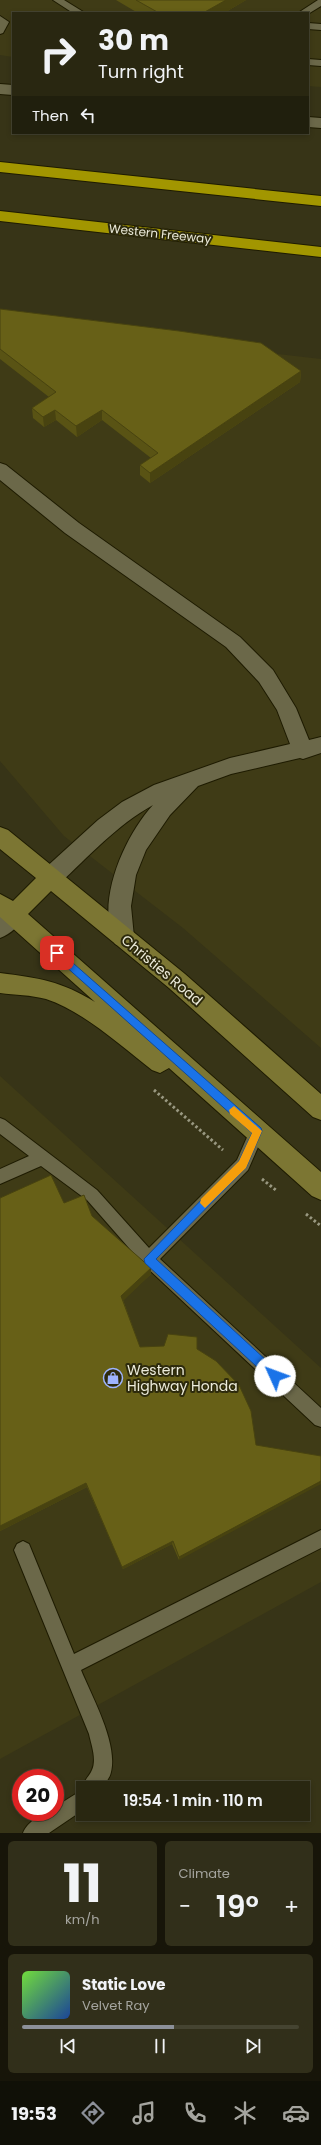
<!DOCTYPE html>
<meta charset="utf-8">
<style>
:root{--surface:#292711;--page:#312f1a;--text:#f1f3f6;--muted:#a5a59f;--line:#454431;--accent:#8c9099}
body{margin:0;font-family:Poppins,sans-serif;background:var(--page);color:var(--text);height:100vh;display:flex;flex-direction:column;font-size:15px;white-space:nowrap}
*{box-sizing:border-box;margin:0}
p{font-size:13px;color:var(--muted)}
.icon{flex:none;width:22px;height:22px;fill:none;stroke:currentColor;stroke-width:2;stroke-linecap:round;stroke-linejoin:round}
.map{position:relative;height:1833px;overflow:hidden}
.drawer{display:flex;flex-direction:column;gap:8px;padding:8px;background:#171509;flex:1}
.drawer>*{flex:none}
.top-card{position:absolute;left:12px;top:12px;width:297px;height:122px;border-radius:0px;box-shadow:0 2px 6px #0003,0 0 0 1px var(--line);background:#292711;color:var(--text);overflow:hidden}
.speed{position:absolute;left:12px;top:1769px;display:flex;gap:8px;font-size:20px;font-weight:700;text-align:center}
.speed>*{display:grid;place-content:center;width:52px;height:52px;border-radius:50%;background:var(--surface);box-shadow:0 2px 6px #0003,0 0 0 1px var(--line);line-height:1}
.speed .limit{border:6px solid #d22;background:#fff;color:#111}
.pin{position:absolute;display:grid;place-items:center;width:34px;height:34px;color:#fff;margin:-17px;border-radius:8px;box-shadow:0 2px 6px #0006}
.me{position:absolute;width:44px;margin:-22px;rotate:313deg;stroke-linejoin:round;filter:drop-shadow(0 0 3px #0008)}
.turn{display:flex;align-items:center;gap:14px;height:84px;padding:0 20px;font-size:18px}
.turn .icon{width:52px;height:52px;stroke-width:2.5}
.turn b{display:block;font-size:28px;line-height:34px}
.then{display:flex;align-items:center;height:38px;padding:0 20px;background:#0003;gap:8px;font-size:15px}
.big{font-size:30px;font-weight:600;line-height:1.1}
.drawer .tile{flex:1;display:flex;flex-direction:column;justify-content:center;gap:6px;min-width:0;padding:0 14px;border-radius:6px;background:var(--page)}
.drawer .dial{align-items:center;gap:0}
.dial b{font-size:52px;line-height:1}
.song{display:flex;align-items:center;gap:12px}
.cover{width:48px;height:48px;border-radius:6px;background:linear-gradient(135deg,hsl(100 70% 55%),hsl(220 70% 35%))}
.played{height:4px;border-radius:2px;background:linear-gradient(90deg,var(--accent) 55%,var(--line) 55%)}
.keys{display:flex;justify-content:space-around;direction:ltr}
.heat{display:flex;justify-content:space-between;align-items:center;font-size:22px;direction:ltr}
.drawer .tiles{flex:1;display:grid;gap:8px;grid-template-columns:1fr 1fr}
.tile:last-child{grid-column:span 2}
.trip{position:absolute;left:76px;top:1781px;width:234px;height:40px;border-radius:0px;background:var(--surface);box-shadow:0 2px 6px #0003,0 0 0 1px var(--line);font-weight:600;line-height:40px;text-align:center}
.tabs{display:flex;height:64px;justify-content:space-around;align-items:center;background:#101007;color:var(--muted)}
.tabs .icon{width:28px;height:28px}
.tabs .current{color:var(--accent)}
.tabs b{font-size:18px;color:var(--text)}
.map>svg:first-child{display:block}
</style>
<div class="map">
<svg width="321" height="1833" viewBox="0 0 321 1833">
<rect width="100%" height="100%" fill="#373417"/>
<g fill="#3f3b16">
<polygon points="0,0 321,0 321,87 308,86 308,13 13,13 13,57 0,55"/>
<polygon points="0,322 321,359 321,1048 183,928 64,836 0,761"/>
<polygon points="0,1076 321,1368 321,1582 0,1759"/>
</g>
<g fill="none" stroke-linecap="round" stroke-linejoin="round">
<defs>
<g id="service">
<polygon points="53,0 64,0 85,13 73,13"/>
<polygon points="318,0 321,0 321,6 308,14 298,13"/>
<polygon points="0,16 9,22 3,33 0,34"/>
<polygon points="308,23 321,24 321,30 308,29"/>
<polygon points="308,59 321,60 321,66 308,65"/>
<polygon points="0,1118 5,1120 97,1190 149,1248 237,1160 252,1126 257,1124 262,1126 265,1131 248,1170 160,1259 321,1408 321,1427 315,1425 143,1264 87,1200 41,1166 0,1184 0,1169 29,1156 0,1134"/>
<path d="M321 1530V1548L81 1670C92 1697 118 1743 111 1772 110 1778 105 1783 102 1788H83V1810L49 1833H23C27 1822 43 1812 55 1812V1807L82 1790C82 1782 89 1777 92 1770 97 1759 91 1744 89 1734L14 1550 17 1544 23 1541 29 1544 74 1654Z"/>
</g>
<g id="minor">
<polygon points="0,84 13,85 13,95 0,94"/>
<polygon points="308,117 321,118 321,128 308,127"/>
<path d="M0 463 6 465 79 523 240 637 273 670 296 708 309 740 321 737V753L303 759 300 758 231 774 198 786 170 815 146 850 136 875 131 906 134 937 131 944 123 947 115 944C95 902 124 837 153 805 117 825 89 856 59 884L51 886 43 884 40 877 43 870 98 820 122 802 154 785 230 758 290 744 277 710 259 682 226 647 65 533 0 480Z"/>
<path d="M14 904 22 907 25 914C20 925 11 934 0 938V913L6 907Z"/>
</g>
<path id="secondary" d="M0 827 8 830 185 974 321 1094V1120L313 1117 169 988 51 891 28 914 321 1172V1200L312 1196 169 1068 160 1073 152 1070C121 1046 83 1011 46 999 31 995 15 995 0 993V973C39 978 61 981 95 1002L0 917V894L13 901 36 878 0 849Z"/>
<g id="motorway">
<polygon points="0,162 321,196 321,206 0,172"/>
<polygon points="0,211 321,247 321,257 0,221"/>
</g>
</defs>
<use href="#service" stroke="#1e1b00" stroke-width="2"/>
<use href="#minor" stroke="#1e1b00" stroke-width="2"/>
<use href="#secondary" stroke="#1e1b00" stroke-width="2"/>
<use href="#motorway" stroke="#1e1b00" stroke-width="2"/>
<g stroke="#999881" stroke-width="3" stroke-dasharray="2.5 2.5" stroke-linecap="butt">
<polyline points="154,1090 223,1150"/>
<polyline points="262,1179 277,1191"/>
<polyline points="306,1214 321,1226"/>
</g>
<use href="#service" fill="#6b6849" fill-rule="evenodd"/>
<use href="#minor" fill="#6b6849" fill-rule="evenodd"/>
<use href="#secondary" fill="#7c7633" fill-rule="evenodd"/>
<use href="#motorway" fill="#a29600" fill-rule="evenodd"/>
</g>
<g fill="#595314">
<polygon points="116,0 246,0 224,13 138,13"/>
<polygon points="0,309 301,371 300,382 150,483 140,475 140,465 151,458 102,420 77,437 56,420 44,427 33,418 32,408 49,397 0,359"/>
<polygon points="0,1198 64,1203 92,1216 151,1268 151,1274 123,1300 140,1347 197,1349 179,1560 172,1544 123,1569 87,1487 0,1531"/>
</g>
<g fill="#484310">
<polygon points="226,0 246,0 224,13 203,13"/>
<polygon points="301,371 300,382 150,483 150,473"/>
<polygon points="55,410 56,420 44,427 43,417"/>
<polygon points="102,410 102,420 77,437 76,426"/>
<polygon points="151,1268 151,1274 122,1302 121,1296"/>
<polygon points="321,1481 321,1484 179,1560 179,1557"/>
<polygon points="86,1483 87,1487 0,1531 0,1526"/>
<polygon points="173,1541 172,1544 123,1569 122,1567"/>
</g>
<g fill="#676017" stroke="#484310">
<polygon points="136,0 226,0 203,13 159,13"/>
<polygon points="0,309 179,331 261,343 301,371 150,473 140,465 158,453 102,410 76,426 55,410 43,417 32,408 56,392 0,349"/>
<polygon points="51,1175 64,1203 84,1195 92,1216 151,1268 121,1296 140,1347 164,1346 168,1334 197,1337 197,1349 216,1361 239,1385 251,1411 256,1445 321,1456 321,1481 179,1557 173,1541 122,1567 86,1483 0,1526 0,1198"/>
</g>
<polygon fill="#1a73e8" stroke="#114b97" points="57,949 261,1128 262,1131 246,1168 156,1259 279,1372 280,1376 279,1380 275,1382 271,1380 145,1263 144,1259 239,1161 252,1133 54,956 53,953"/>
<polygon fill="#f59e0b" points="234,1106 262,1131 246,1168 205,1208 200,1203 201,1199 239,1161 252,1133 230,1114 229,1110"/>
<defs>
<symbol id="shop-ring" viewBox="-11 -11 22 22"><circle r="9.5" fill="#2d2a0c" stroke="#9eb4fd" stroke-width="1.5"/><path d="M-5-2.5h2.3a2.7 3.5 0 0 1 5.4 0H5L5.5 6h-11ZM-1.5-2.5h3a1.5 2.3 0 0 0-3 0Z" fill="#9eb4fd"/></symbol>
</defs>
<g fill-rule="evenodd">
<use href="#shop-ring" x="102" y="1367" width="22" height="22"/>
</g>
<g text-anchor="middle" stroke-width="4" stroke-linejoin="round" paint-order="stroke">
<g font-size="12" fill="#ecebda" stroke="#2d2a0c">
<text transform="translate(160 234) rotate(6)" y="4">Western Freeway</text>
</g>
<g font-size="14" fill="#ecebda" stroke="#2d2a0c">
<text transform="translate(162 970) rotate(40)" y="5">Christies Road</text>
</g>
<g font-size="14" fill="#ecebda" stroke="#2d2a0c" text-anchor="start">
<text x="127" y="1375">Western<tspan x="127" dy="16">Highway Honda</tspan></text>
</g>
</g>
</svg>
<div class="speed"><div class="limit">20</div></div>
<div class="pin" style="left:57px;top:953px;background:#d93025"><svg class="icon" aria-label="arrive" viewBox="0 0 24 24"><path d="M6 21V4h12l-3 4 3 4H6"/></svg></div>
<svg class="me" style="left:275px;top:1376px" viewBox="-20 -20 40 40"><circle r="19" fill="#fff"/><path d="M0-13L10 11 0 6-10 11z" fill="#1a73e8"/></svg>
<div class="trip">19:54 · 1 min · 110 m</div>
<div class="top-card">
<div class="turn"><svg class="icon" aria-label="right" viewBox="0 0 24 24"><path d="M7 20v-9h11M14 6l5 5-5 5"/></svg><div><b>30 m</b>Turn right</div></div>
<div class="then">Then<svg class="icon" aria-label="left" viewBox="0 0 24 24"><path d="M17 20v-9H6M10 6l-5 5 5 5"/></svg></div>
</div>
</div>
<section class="drawer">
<div class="tiles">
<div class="tile dial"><b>11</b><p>km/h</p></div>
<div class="tile"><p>Climate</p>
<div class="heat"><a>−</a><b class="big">19°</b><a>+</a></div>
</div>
<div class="tile">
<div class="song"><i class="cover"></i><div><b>Static Love</b><p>Velvet Ray</p></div></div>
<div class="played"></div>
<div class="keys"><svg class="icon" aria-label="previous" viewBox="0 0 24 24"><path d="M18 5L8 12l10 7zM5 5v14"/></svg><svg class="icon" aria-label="pause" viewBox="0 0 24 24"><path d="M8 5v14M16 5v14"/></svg><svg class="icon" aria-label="next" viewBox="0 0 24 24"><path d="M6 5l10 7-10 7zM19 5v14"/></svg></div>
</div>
</div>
</section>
<nav class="tabs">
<b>19:53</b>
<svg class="icon current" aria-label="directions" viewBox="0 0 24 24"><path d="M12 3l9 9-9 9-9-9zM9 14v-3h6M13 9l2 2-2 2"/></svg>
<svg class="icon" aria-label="music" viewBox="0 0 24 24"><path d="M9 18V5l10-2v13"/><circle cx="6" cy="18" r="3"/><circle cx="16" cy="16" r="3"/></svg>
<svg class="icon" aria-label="phone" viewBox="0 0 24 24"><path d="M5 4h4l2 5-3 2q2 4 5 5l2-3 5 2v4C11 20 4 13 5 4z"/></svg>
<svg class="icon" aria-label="climate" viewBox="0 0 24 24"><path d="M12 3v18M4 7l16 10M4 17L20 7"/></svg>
<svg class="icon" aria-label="car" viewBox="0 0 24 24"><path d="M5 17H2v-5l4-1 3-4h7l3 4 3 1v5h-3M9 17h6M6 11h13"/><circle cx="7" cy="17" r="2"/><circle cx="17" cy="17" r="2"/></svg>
</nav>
